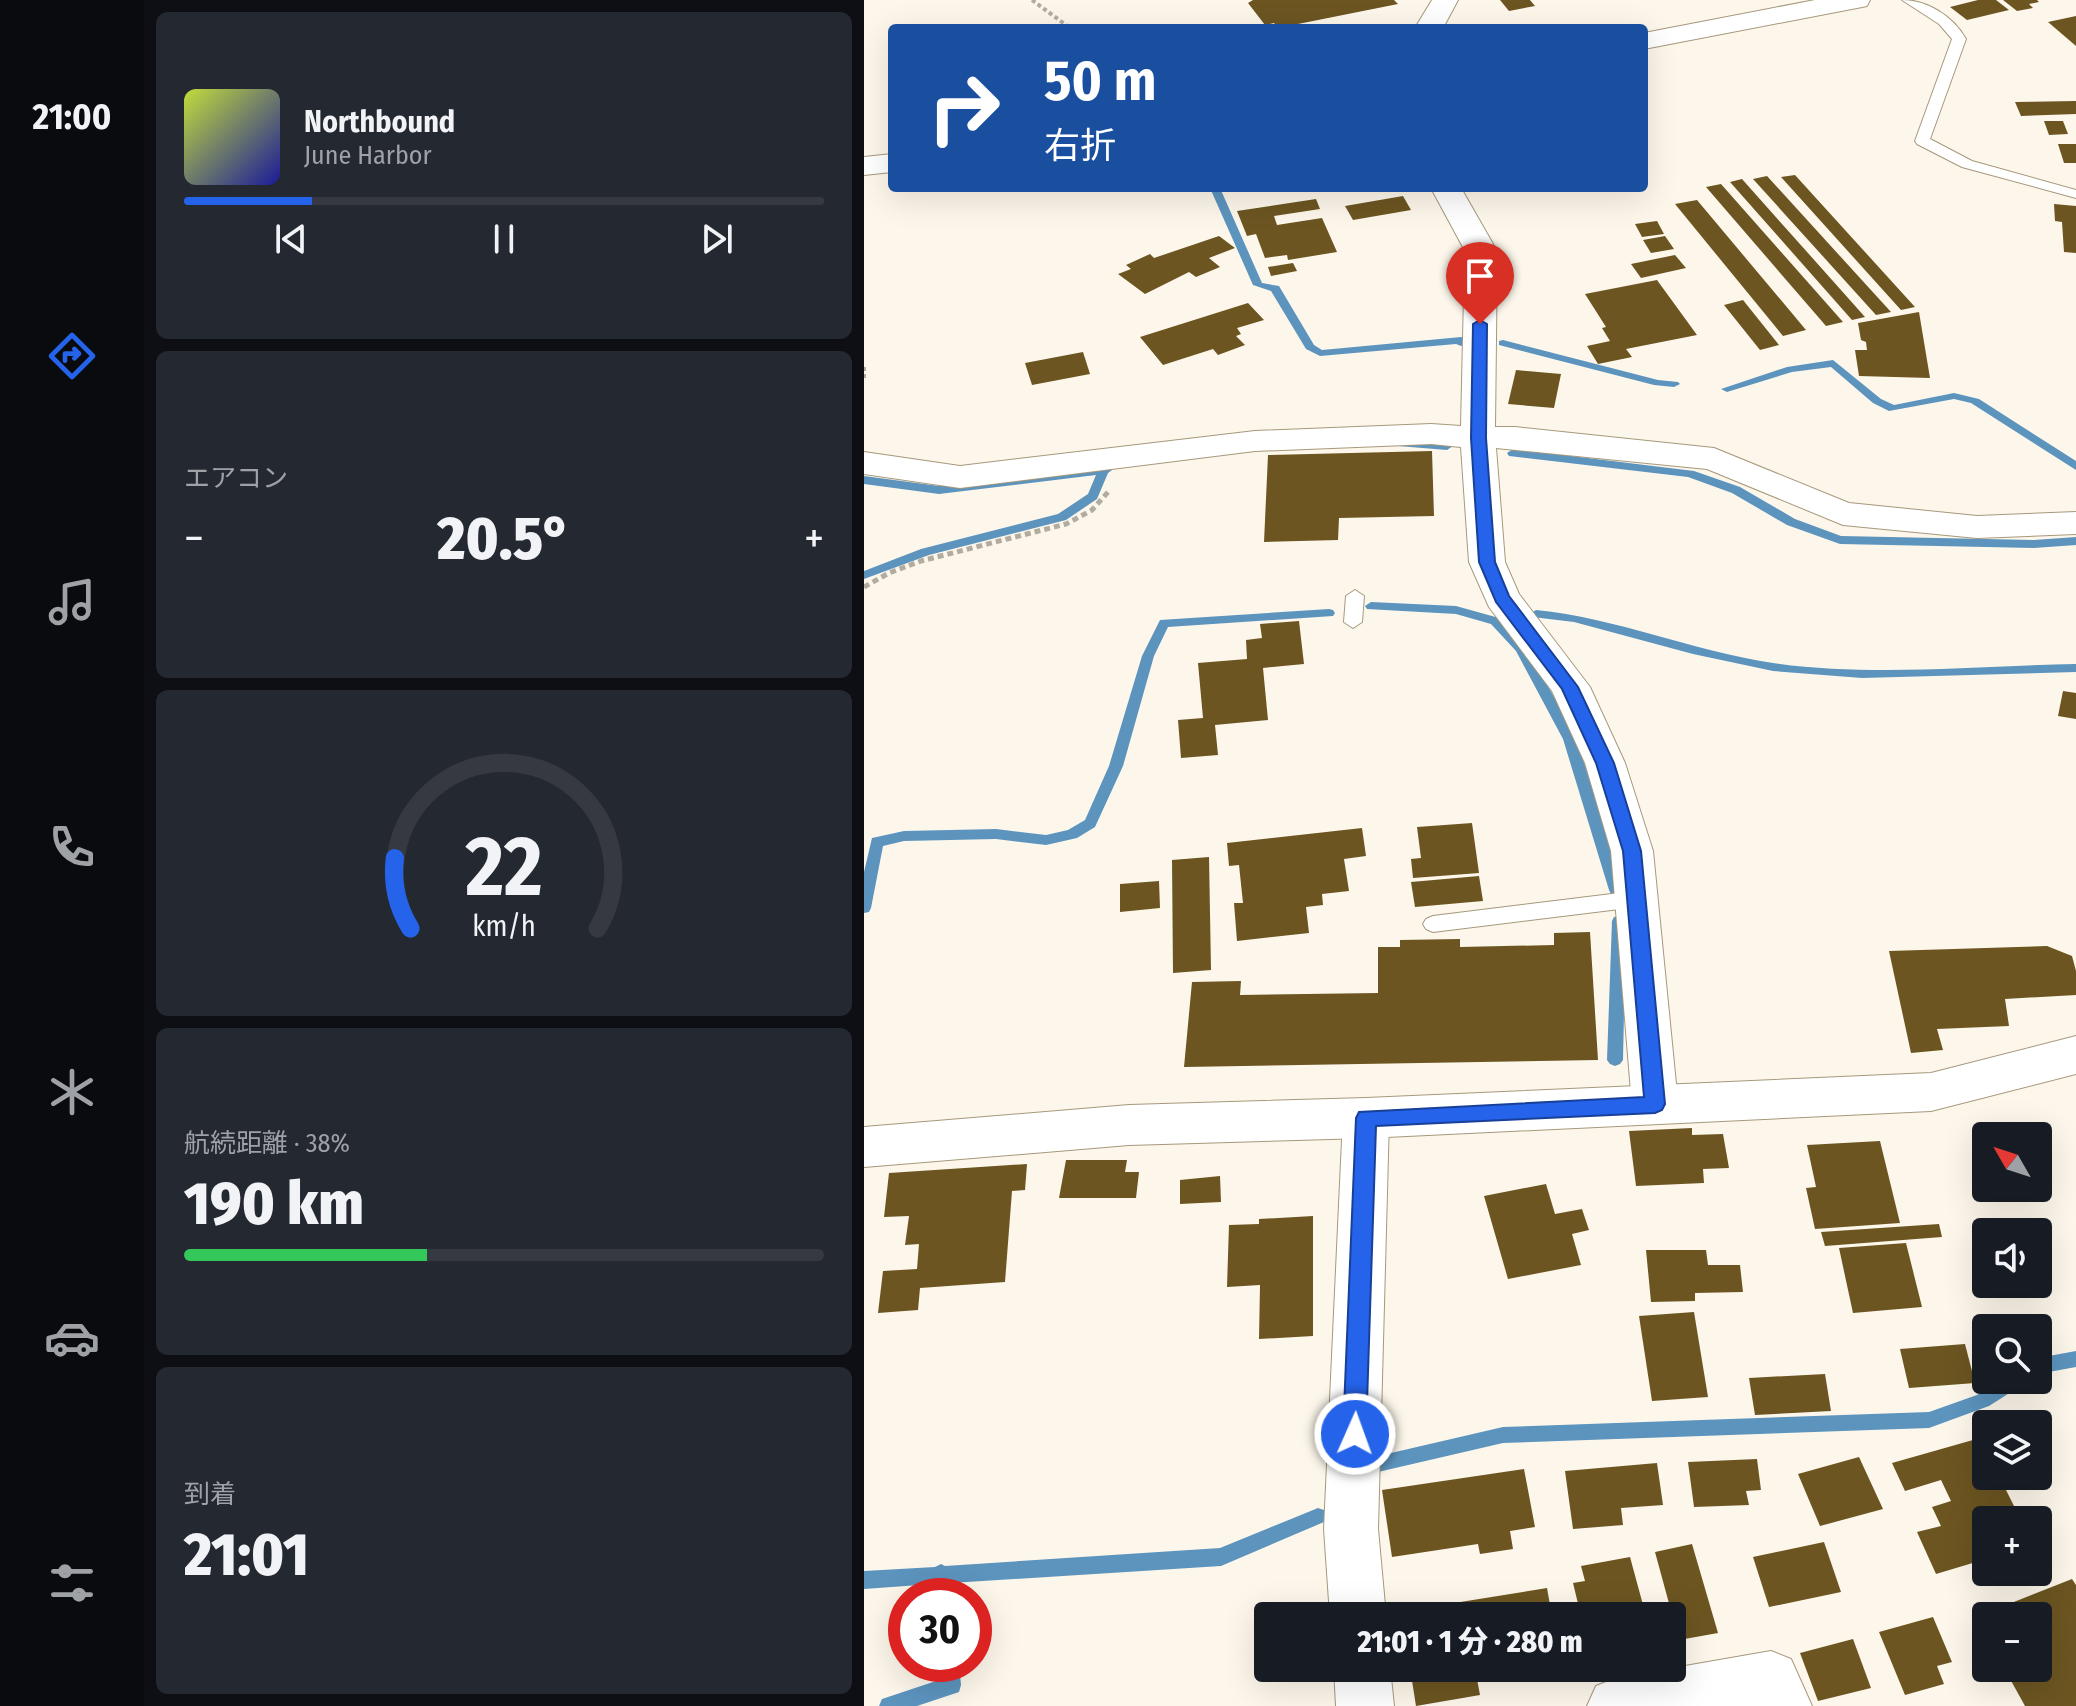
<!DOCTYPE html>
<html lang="ja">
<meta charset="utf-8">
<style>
:root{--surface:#171b24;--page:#242831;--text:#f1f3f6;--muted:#9ea1a6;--line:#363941;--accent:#2563eb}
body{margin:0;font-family:"Fira Sans Condensed","Noto Sans JP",sans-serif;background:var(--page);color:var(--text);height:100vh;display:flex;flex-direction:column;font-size:30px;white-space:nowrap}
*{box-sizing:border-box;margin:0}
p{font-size:26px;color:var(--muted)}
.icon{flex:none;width:44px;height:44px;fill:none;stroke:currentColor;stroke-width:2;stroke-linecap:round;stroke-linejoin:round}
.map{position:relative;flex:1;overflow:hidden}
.panel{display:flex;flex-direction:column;gap:12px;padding:12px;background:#0d0f14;width:720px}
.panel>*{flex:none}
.banner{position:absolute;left:24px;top:24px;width:760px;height:168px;border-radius:8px;box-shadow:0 8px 32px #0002;background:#1a4fa0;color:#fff;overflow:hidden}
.needle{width:52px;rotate:309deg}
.tools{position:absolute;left:1108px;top:1122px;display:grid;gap:16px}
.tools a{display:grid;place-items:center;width:80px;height:80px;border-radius:8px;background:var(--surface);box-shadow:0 8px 32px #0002;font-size:40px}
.speed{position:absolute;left:24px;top:1578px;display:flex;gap:16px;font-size:40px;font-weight:700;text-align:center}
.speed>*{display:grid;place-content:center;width:104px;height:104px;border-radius:50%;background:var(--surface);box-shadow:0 8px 32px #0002;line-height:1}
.speed .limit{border:12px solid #d22;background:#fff;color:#111}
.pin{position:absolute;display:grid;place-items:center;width:68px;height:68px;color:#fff;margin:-82px -34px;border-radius:50% 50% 50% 0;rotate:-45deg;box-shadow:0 0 8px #0007}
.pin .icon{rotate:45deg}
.me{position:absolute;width:88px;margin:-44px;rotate:2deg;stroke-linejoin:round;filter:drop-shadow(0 0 6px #0008)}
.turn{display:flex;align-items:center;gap:28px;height:168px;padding:0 24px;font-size:36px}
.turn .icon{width:104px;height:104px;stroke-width:2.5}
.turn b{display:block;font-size:56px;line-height:68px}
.big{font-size:60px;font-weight:800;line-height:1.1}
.panel .tile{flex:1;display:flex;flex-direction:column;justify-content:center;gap:12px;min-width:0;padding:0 28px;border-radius:12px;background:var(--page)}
.panel .dial{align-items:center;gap:0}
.dial svg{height:208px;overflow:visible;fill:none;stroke:var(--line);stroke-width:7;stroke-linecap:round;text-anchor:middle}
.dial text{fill:var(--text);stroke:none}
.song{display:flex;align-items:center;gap:24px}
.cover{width:96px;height:96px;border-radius:12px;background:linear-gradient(135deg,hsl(70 70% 55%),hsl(240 70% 35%))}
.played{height:8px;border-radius:4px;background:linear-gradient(90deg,var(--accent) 20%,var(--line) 20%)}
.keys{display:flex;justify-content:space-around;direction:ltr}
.heat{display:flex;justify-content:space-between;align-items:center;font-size:44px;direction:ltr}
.charge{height:12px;border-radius:6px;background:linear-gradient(90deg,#34c759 38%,var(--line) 0)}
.trip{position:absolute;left:390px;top:1602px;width:432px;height:80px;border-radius:8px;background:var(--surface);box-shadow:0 8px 32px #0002;font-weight:800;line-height:80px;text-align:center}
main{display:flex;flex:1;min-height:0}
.tabs{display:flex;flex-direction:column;width:144px;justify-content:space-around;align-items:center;background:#090b0e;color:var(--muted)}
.tabs .icon{width:56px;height:56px}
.tabs .active{color:var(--accent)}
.tabs b{font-size:36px;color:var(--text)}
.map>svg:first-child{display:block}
</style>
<main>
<nav class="tabs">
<b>21:00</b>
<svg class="icon active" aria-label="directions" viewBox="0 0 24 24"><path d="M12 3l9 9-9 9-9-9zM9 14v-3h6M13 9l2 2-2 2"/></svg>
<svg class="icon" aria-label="music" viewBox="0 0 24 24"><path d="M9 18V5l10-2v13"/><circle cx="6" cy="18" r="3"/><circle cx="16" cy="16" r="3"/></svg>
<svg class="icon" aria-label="phone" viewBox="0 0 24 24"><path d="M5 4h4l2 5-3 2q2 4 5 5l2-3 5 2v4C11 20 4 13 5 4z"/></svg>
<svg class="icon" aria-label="climate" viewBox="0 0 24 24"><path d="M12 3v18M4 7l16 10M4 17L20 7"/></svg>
<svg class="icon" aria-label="car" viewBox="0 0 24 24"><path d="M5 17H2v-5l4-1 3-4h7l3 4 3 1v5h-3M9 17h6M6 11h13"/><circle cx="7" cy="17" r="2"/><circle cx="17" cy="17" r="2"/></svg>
<svg class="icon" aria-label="filters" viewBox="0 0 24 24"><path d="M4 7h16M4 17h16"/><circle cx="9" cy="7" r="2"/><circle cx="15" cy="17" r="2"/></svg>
</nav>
<section class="panel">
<div class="tile">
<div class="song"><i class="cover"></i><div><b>Northbound</b><p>June Harbor</p></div></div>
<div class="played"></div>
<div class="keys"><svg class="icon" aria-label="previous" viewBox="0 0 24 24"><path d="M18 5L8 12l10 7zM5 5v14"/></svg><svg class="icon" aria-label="pause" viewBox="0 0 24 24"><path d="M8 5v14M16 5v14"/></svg><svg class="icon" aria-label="next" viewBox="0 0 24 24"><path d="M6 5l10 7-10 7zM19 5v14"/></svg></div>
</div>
<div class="tile"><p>エアコン</p>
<div class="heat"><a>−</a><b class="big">20.5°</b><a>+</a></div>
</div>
<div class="tile dial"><svg viewBox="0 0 100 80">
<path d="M14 69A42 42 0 1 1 86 69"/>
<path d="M14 69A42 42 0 0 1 8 42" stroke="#2563eb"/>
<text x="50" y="56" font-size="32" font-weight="700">22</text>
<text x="50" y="72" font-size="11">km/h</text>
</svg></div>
<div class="tile"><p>航続距離 · 38%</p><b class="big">190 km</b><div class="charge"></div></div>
<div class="tile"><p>到着</p><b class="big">21:01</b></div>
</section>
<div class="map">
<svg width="1212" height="1706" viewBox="0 0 1212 1706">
<rect width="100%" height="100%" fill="#fdf7eb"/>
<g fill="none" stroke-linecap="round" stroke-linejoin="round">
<g fill="#5c94be" fill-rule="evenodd">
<polygon points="346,188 356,188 398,283 415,286 450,345 458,350 597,337 601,338 602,343 597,346 592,344 456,356 442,349 407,291 389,285"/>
<polygon points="639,340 794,380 814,382 816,384 810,387 790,385 635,345 635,341"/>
<polygon points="969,360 1017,399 1030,405 1090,393 1115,399 1212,461 1212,470 1107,403 1090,399 1025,411 1009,403 967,367 928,372 863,392 857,389 923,367"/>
<polygon points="538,440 583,442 589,446 583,450 534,446 532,444"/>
<polygon points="649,449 830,471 876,487 931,519 977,536 1170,540 1212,537 1212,545 1170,548 976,544 923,525 868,493 824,477 645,456 643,453"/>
<polygon points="242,466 248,470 244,473 233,499 202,520 65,555 0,579 0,571 57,549 194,514 224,494 232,475 75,494 0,484 0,476 75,486"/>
<polygon points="507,602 592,606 635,618 662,646 713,739 759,890 757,894 747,894 745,890 699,739 652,651 627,624 592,614 503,609 501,606"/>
<polygon points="465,609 469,610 471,613 469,616 304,627 290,656 259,766 231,827 213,838 182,845 132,839 40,841 19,846 7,908 5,912 0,913 0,872 8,838 40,831 132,829 182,835 204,830 221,820 245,766 278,656 296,620"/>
<path d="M672 610C753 618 828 651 909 663 1007 677 1113 666 1212 664V672L998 678 909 671 829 654 710 622 668 617 666 614Z"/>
<polygon points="755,916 760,917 762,921 759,1060 756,1064 751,1066 746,1064 743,1060 748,921 750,917"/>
<polygon points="1212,1351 1212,1367 1174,1374 1174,1358"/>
<polygon points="1137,1380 1161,1380 1158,1385 1125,1406 1065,1428 639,1443 514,1472 508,1470 505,1464 508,1458 514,1456 639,1427 1065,1412 1113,1395"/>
<polygon points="454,1508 460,1510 463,1516 460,1522 357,1566 87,1583 89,1596 71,1596 69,1584 0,1589 0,1571 71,1567 77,1564 81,1566 356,1548"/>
<polygon points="77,1664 95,1664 97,1685 95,1692 53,1706 15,1706 18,1699 78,1679"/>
</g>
</g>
<g fill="#6c5521">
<polygon points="389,0 530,0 534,4 414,28 410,23 401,25 384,3"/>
<polygon points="636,0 666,0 671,6 645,11"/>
<polygon points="1114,0 1132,0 1145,10 1103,20 1086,7"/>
<polygon points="1139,0 1173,0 1175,2 1165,4 1169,8 1153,11"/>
<polygon points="1212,16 1212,46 1184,22"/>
<polygon points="1212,101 1212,114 1157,116 1151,102"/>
<polygon points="1180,121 1199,121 1204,134 1185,135"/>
<polygon points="1194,144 1212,144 1212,163 1200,163"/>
<polygon points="931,175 1051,307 1037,310 917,177"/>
<polygon points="903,176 1027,312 1012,315 889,179"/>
<polygon points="878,179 1001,317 988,320 866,182"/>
<polygon points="857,184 979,322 962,326 842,187"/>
<polygon points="539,196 547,210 489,220 481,206"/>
<polygon points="452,199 456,209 410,216 413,225 458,218 473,252 424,260 423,255 401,258 392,234 383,236 373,211"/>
<polygon points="833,200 942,330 919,336 811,204"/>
<polygon points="1190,204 1212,206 1212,253 1200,252 1198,222 1191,221"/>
<polygon points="793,221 800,234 778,237 771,224"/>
<polygon points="355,236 371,248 345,258 356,267 332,277 325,272 281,294 254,274 267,269 262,265 286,254 290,258"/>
<polygon points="801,236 810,249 787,253 779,240"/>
<polygon points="811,255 822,268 777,278 767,264"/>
<polygon points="429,263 433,271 407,276 404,267"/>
<polygon points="793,280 833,335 762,349 768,357 734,364 723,346 746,341 738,328 742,327 721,294"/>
<polygon points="879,300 915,345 896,350 860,305"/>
<polygon points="384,303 400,320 373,328 377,334 372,336 381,345 354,355 349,349 299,365 276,337"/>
<polygon points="1055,312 1066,378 995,376 991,350 1003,350 1002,342 997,340 994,323"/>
<polygon points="219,352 226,374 168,385 161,363"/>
<polygon points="652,370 697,374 690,408 644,404"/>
<polygon points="568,451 570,516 475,518 474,540 400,542 404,455"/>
<polygon points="435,621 440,664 399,668 404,720 351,725 354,755 317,758 314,720 339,718 334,663 383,659 382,640 398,638 396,624"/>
<polygon points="1199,691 1212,693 1212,719 1194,716"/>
<polygon points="608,823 615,873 549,878 547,859 557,858 553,827"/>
<polygon points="498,828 502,856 480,859 485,891 458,894 459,905 442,907 445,933 373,941 370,903 379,903 375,865 365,866 363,843"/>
<polygon points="345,857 347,970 309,973 308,860"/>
<polygon points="615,876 619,901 551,907 547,882"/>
<polygon points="295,881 296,908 256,912 256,884"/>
<polygon points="726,932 734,1060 320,1067 328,982 377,981 376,995 514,993 514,947 536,947 536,940 596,939 596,947 690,945 690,933"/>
<polygon points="1183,946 1208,956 1212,971 1212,995 1141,999 1145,1026 1073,1029 1079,1050 1047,1053 1025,951"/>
<polygon points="828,1128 828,1135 859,1134 865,1168 839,1169 840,1183 772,1186 765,1131"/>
<polygon points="1016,1141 1036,1223 951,1229 942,1188 952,1187 943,1145"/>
<polygon points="202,1160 263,1160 261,1172 275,1172 272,1198 195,1198"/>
<polygon points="163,1164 161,1190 148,1191 141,1282 56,1288 54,1310 14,1313 19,1271 53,1269 55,1244 41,1245 45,1216 20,1217 25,1173"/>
<polygon points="356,1176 357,1202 316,1204 316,1180"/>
<polygon points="682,1184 691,1214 718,1209 725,1230 708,1234 717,1265 644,1279 620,1196"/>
<polygon points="449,1216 449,1336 395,1339 396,1285 363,1287 365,1225 395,1224 395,1219"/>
<polygon points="1075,1224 1078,1237 961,1246 957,1232"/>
<polygon points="1042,1243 1058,1307 989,1313 975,1248"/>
<polygon points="782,1250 842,1250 844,1265 876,1265 879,1292 831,1293 831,1301 787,1302"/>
<polygon points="830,1312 844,1397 788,1401 775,1316"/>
<polygon points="1101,1344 1111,1383 1045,1388 1036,1349"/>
<polygon points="961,1374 967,1411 891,1415 885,1378"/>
<polygon points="1116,1438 1122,1450 1122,1476 1135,1476 1157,1520 1122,1520 1122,1559 1072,1574 1053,1532 1077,1526 1068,1507 1087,1501 1077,1480 1041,1491 1028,1463"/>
<polygon points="995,1457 1019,1509 956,1526 934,1474"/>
<polygon points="893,1459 897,1490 882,1491 885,1505 830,1507 824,1462"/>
<polygon points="793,1463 799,1505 757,1508 759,1525 709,1529 701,1471"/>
<polygon points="660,1469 671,1527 646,1531 649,1549 616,1554 614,1544 528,1557 518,1490"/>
<polygon points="960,1542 977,1592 905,1607 889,1557"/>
<polygon points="828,1544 854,1633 815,1640 791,1552"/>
<polygon points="766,1557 782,1616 717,1616 709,1583 721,1581 717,1566"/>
<polygon points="1208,1579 1212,1585 1212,1706 1161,1706 1140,1668 1174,1668 1174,1616 1122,1616 1122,1635 1112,1617"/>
<polygon points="683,1588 688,1616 560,1616 559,1608"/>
<polygon points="1069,1617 1088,1662 1073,1666 1080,1684 1041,1695 1015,1632"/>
<polygon points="989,1639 1007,1688 954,1701 936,1653"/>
<polygon points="546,1668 611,1668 616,1695 552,1706"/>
<polygon points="659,1668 724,1668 726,1676 695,1681 693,1670 660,1675"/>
</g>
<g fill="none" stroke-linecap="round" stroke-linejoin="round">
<defs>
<g id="lane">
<path d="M1038 0C1063 0 1089 16 1102 39L1066 139 1108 161 1212 190V198L1098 167 1053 144 1051 141 1088 39 1075 24Z"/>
<polygon points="491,590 500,596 498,622 489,628 480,622 482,596"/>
<polygon points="772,891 779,894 782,899 779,904 772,907 569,932 562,929 559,924 562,919 569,916"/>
</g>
<g id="street">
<polygon points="568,0 594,0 579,28 551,28"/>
<polygon points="951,0 1006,0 1003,6 993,8 780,49 780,33"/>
<polygon points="28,154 28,172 0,175 0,157"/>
<polygon points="567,188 597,188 633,251 631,427 651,427 850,448 985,503 1113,516 1212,512 1212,534 1113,538 979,525 843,469 632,448 641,562 655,594 726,687 761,763 789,851 814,1104 807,1117 791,1123 775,1117 768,1104 747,851 721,763 688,691 625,607 605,562 597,447 567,444 391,451 96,488 0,474 0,452 96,466 391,431 567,424 597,426 601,251"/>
<polygon points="502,1099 519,1105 525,1118 514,1529 522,1616 466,1616 460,1529 479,1118 485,1105"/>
<polygon points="907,1651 927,1659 948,1706 723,1706 732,1686 752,1678"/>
<polygon points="470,1668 526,1668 530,1706 472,1706"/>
</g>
<polygon id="secondary" points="1212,1036 1212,1074 1067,1111 502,1138 265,1145 0,1167 0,1127 265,1105 502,1098 1067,1073"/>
</defs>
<use href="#lane" stroke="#a6987b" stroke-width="2"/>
<use href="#street" stroke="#a6987b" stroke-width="2"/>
<use href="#secondary" stroke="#a6987b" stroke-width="2"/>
<g stroke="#b2aca0" stroke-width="4" stroke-dasharray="4 3" stroke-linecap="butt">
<polyline points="168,0 206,28"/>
<polyline points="0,367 0,379"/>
</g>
<polyline stroke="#b2aca0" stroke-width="5" stroke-dasharray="6 4" stroke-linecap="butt" points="0,587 25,573 57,561 202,524 228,510 244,492"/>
<use href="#lane" fill="#fff" fill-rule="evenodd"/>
<use href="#street" fill="#fff" fill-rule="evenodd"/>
<use href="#secondary" fill="#fff" fill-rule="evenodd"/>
</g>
<polygon fill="#2563eb" stroke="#184099" stroke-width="2" points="616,320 623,324 622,438 631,562 645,596 714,687 750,763 777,851 801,1104 798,1110 791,1113 512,1126 502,1434 499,1441 491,1444 483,1441 479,1434 492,1118 495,1112 780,1097 759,851 732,763 698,689 632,602 615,562 607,438 609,324"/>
</svg>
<div class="tools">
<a><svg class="needle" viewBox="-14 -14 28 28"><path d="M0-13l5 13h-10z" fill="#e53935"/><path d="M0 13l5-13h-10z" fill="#9ea1a6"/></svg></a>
<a><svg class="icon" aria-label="sound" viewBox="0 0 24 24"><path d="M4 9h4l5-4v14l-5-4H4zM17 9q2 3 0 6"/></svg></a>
<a><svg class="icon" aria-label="search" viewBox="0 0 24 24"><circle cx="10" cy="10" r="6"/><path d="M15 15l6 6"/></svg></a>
<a><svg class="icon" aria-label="layers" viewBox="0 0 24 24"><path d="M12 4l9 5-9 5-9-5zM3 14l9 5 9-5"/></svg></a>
<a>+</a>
<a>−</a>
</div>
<div class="speed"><div class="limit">30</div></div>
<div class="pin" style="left:616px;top:324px;background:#d93025"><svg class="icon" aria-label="arrive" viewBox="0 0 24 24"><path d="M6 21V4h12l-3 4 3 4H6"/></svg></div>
<svg class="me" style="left:491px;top:1434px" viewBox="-20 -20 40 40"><circle r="17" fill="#2563eb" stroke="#fff" stroke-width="3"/><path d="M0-11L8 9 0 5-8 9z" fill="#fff"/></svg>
<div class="trip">21:01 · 1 分 · 280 m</div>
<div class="banner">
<div class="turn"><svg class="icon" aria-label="right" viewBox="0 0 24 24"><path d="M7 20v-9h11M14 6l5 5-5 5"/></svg><div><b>50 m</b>右折</div></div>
</div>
</div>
</main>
